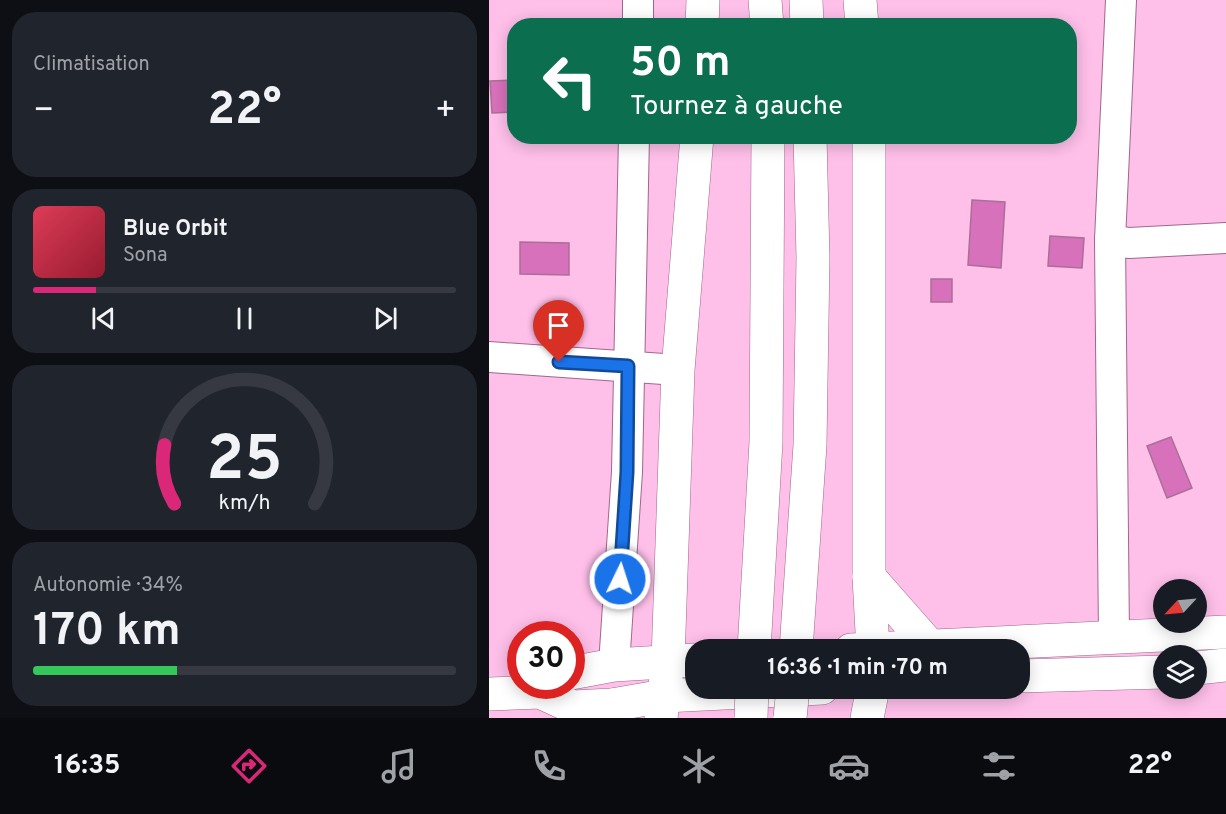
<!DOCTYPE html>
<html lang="fr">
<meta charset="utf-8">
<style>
:root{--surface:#171b24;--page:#20242c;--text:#f1f3f6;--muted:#9ea1a6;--line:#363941;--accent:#db2777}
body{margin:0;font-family:Overpass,sans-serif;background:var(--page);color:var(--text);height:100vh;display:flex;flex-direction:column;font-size:22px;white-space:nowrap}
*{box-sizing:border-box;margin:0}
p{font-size:20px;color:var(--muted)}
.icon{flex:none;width:33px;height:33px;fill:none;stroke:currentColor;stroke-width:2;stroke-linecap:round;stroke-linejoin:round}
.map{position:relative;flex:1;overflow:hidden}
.panel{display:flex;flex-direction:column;gap:12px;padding:12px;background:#0d0f14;width:489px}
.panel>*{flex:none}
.top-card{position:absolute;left:18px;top:18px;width:570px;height:126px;border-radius:24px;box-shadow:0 3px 15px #0003;background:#0b6e4f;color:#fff;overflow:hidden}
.needle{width:39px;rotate:244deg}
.controls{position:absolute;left:664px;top:579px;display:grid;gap:12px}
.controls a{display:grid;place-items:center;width:54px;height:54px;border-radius:50%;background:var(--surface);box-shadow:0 3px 15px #0003;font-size:30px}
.speed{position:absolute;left:18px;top:621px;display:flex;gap:12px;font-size:30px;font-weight:700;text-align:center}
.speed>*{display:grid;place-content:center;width:78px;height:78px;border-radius:50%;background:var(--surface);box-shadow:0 3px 15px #0003;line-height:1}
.speed .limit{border:9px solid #d22;background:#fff;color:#111}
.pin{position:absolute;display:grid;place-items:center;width:51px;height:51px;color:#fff;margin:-62px -26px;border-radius:50% 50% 50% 0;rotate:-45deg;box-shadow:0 0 6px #0007}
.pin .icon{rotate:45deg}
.me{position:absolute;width:66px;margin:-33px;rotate:4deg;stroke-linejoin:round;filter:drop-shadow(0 0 4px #0008)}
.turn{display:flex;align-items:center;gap:21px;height:126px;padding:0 24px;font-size:27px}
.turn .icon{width:78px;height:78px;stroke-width:2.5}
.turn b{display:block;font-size:42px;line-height:51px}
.big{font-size:45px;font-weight:700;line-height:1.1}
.panel .card{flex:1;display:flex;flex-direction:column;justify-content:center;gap:9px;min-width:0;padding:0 21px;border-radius:24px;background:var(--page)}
.panel .dial{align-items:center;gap:0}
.dial svg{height:156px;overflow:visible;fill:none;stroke:var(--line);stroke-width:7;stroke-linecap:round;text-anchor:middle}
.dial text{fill:var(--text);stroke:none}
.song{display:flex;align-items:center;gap:18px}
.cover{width:72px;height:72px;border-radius:9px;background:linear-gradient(135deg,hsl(350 70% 55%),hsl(350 70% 35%))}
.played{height:6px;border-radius:3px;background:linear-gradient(90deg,var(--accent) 15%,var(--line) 15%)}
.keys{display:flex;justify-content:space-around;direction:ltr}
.heat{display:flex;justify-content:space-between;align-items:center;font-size:33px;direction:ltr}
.charge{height:9px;border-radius:4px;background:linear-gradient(90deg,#34c759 34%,var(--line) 0)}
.trip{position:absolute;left:196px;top:639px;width:345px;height:60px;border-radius:24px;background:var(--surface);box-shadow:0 3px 15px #0003;font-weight:700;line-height:60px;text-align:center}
.tabs{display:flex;height:96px;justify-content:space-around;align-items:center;background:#090b0e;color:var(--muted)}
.tabs .icon{width:42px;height:42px}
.tabs .current{color:var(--accent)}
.tabs b{font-size:27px;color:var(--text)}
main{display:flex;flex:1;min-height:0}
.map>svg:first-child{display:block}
</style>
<main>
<section class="panel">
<div class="card"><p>Climatisation</p>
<div class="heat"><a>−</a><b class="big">22°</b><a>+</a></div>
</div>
<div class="card">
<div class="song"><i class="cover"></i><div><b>Blue Orbit</b><p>Sona</p></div></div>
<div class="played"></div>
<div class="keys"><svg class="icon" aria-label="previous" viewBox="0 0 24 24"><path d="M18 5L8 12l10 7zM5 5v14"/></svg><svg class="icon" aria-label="pause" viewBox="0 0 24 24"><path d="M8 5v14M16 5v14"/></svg><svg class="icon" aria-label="next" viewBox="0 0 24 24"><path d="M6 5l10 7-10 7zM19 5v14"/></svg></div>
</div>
<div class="card dial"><svg viewBox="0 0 100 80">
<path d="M14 69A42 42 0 1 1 86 69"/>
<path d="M14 69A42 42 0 0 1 9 39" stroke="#db2777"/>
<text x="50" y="56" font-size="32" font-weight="700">25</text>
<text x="50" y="72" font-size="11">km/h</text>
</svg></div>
<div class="card"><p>Autonomie · 34%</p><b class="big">170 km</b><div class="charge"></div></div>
</section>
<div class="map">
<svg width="737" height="718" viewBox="0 0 737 718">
<rect width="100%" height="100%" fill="#febfe9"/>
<g fill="#d871bb" stroke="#a96f97" stroke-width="1.5">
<polygon points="26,80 26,112 3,113 1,81"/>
<polygon points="483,200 516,202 512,268 479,265"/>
<polygon points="561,236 595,238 593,268 559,266"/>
<polygon points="31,242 80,243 80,275 31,274"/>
<rect x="442" y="279" width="21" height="23"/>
<polygon points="682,437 703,488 678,498 658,446"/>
</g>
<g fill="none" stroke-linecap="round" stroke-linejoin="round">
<defs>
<g id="minor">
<polyline points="149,26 149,0"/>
<polyline points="621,240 640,243 737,238"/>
<polyline points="0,357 189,370"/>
<polyline points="625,637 621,240 632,0"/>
<polyline points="125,665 138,472 145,136"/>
</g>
<g id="secondary">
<polyline points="362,650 737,632"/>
<polyline points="708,668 737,665"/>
<polyline points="82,673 125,665 207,660"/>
<polyline points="531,676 675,672"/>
<polyline points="0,694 51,692 84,707 123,705 175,696 333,688"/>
</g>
<g id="primary">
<polyline points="276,0 278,26"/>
<polyline points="317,0 318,26"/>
<polyline points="371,0 373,26"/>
<polyline points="213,26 214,0"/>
<polyline points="380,136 380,577 384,650"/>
<polyline points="380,577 439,644"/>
<polyline points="265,650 277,442 279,136"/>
<polyline points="307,650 321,445 324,258 321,136"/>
<polyline points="123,705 127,718"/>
<polyline points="172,718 179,661 189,370 208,136"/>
<polyline points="378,718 384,688"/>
</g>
</defs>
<use href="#minor" stroke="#a0678e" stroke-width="32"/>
<use href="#secondary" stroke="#a0678e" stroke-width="34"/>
<use href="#primary" stroke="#a0678e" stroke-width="34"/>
<use href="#minor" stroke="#fff" stroke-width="30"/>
<use href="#secondary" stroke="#fff" stroke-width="33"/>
<use href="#primary" stroke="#fff" stroke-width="33"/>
<defs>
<g id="primary-bridge">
<polyline points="262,718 263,688"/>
<polyline points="301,718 304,688"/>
</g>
</defs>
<use href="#primary-bridge" stroke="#a0678e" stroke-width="34" stroke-linecap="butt"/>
<use href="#primary-bridge" stroke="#fff" stroke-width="33"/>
</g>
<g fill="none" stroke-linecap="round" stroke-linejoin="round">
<defs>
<polyline id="route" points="70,362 139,366 138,472 131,579"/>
</defs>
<use href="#route" stroke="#114b97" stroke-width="15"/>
<use href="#route" stroke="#1a73e8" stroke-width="10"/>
</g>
</svg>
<div class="controls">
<a><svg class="needle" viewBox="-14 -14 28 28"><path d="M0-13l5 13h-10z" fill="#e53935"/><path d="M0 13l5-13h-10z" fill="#9ea1a6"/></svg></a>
<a><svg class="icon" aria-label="layers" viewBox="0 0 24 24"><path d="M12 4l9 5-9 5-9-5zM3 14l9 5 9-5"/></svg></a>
</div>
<div class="speed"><div class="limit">30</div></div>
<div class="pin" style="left:70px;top:362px;background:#d93025"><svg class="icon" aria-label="arrive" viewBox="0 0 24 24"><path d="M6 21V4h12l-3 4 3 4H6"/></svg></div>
<svg class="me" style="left:131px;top:579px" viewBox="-20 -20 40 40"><circle r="17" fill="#1a73e8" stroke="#fff" stroke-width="3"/><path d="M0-11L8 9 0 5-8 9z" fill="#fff"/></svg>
<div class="trip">16:36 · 1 min · 70 m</div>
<div class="top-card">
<div class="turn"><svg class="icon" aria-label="left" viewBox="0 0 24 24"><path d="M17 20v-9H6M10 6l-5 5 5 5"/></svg><div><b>50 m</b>Tournez à gauche</div></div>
</div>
</div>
</main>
<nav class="tabs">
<b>16:35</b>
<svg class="icon current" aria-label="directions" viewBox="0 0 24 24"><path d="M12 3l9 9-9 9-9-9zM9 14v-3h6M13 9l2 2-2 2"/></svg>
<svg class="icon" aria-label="music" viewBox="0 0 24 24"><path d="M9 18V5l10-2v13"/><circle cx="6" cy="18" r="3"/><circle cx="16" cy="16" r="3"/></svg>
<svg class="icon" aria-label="phone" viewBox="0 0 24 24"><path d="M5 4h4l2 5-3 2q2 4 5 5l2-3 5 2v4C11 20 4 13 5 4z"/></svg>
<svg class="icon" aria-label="climate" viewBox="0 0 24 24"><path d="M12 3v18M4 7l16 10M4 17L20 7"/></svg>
<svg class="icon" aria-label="car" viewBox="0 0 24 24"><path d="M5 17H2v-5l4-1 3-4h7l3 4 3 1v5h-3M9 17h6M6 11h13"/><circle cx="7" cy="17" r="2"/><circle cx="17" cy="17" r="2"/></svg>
<svg class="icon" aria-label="filters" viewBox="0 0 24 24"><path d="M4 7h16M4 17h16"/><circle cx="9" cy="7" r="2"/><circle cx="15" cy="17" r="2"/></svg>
<b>22°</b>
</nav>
